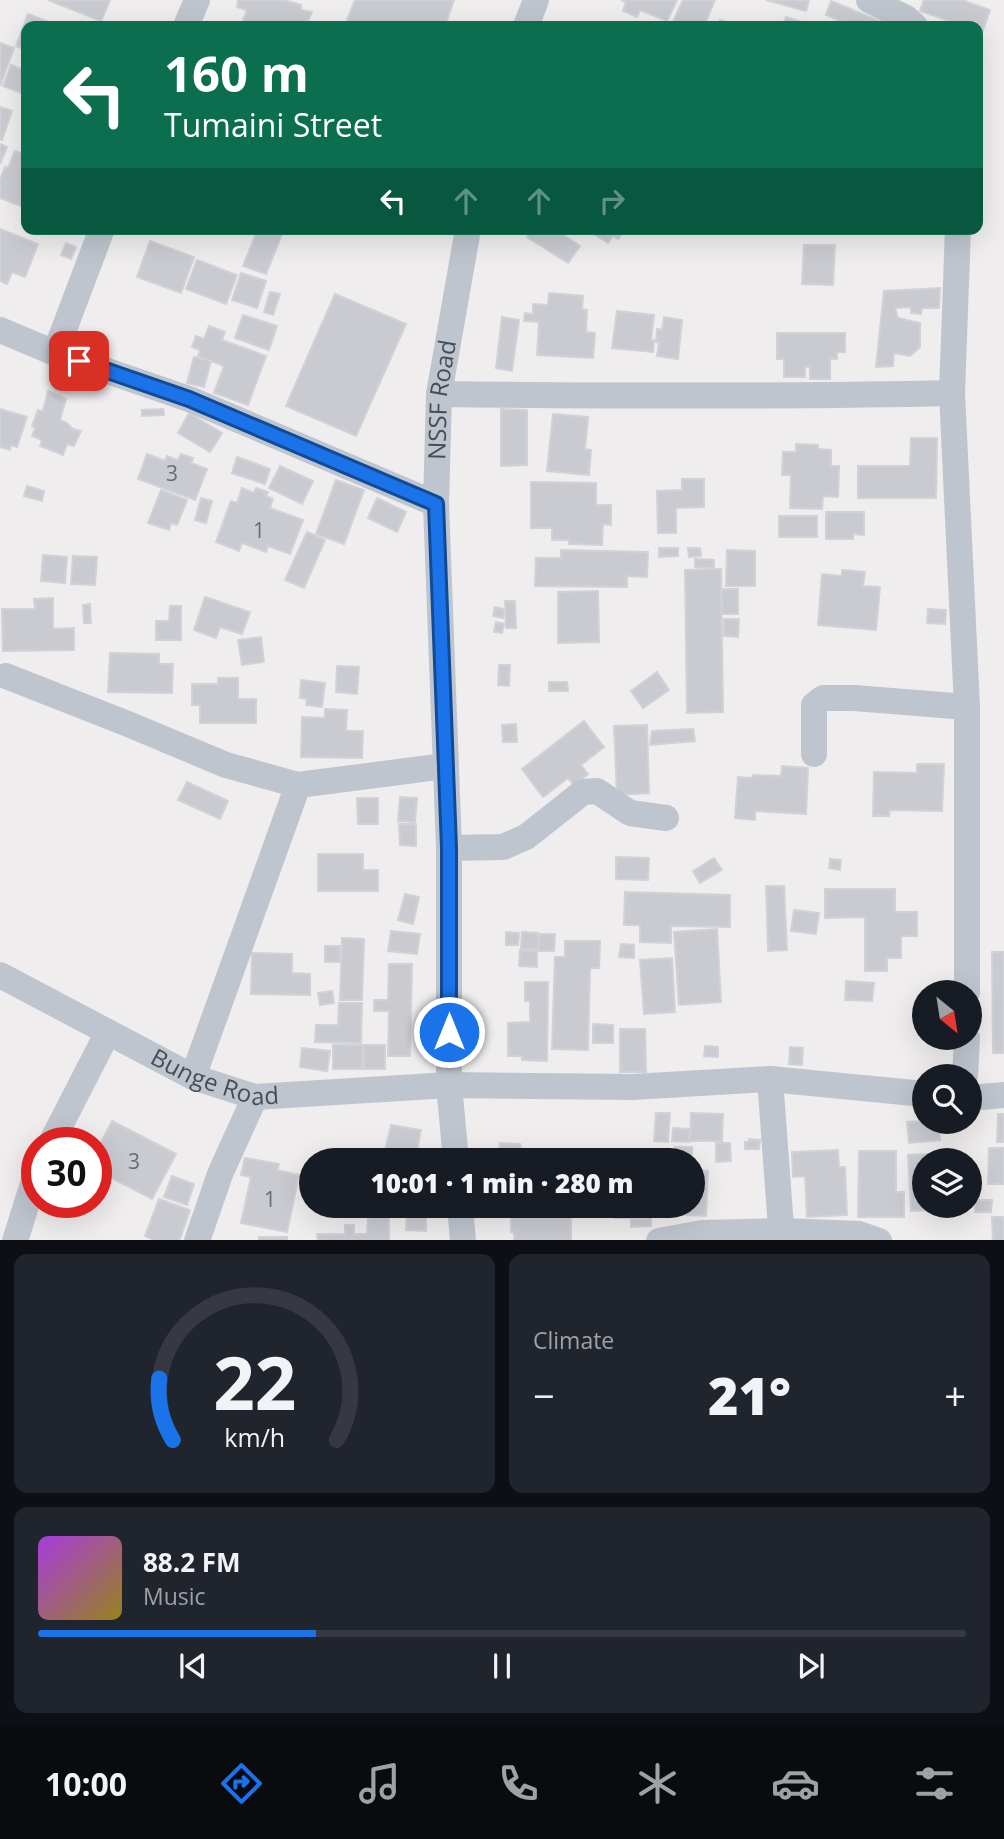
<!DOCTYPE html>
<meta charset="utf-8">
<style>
:root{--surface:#171b24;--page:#20242c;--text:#f1f3f6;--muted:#9ea1a6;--line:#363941;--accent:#1a73e8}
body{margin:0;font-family:"Open Sans",sans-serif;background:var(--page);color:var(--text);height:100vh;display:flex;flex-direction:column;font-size:26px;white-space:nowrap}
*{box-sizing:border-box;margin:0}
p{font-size:23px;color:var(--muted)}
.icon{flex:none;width:38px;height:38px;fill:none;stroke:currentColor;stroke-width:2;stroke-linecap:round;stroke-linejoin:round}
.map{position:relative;height:1240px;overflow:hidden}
.details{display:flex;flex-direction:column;gap:14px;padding:14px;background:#0d0f14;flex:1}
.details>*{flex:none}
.top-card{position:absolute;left:21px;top:21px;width:962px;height:214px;border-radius:14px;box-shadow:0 7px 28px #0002;background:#0b6e4f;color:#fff;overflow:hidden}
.needle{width:46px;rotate:150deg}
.buttons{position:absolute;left:912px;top:980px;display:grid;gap:14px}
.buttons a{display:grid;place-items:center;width:70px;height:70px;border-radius:50%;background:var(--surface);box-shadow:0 7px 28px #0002;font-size:35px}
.speed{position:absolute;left:21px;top:1127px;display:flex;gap:14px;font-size:35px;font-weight:700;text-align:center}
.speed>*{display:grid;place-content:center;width:91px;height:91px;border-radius:50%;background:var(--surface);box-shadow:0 7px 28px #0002;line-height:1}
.speed .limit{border:10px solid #d22;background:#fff;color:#111}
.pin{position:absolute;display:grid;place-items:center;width:60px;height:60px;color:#fff;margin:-30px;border-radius:14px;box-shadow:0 4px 10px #0006}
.me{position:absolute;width:77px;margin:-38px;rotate:0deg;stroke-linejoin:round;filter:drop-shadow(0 0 5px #0008)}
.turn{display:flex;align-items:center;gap:24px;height:147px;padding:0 28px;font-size:32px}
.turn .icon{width:91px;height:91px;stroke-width:2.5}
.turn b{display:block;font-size:49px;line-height:60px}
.lanes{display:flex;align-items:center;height:66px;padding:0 28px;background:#0003;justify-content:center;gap:35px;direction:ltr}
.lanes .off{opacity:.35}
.big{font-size:52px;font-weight:800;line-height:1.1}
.details .widget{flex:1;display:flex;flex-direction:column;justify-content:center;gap:10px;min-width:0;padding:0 24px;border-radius:14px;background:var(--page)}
.details .dial{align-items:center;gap:0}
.dial svg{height:182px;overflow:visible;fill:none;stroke:var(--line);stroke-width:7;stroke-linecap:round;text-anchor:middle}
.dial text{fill:var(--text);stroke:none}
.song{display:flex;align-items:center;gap:21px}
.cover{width:84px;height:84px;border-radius:10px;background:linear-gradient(135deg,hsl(280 70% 55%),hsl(50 70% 35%))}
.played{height:7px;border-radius:4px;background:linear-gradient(90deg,var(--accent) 30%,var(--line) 30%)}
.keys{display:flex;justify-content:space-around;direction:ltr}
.heat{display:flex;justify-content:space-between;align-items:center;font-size:38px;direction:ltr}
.details .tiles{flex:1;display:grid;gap:14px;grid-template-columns:1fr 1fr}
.widget:last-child{grid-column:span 2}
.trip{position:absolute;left:299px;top:1148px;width:406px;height:70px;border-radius:35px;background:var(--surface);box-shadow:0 7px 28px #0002;font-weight:800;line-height:70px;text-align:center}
.dock{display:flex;height:112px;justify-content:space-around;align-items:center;background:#090b0e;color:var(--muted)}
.dock .icon{width:49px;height:49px}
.dock .selected{color:var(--accent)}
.dock b{font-size:32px;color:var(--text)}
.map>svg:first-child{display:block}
</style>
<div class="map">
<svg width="1004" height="1241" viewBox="0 0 1004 1241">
<rect width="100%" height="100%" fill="#efeded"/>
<g fill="#cacbd1" stroke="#d1d2d8" stroke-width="2">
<polygon points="48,0 110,0 101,21"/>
<polygon points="238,0 284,0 301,5 301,10 312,12 306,26 241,26 247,10 237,7"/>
<polygon points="355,0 454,0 445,26 345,26"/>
<polygon points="621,0 677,0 667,21 640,10 637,17 623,11 626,2"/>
<polygon points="683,0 715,0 704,26 684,26 673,22"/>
<polygon points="766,0 809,0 806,11"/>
<polygon points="924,0 962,0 990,10 982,33 978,31 978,26 964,26 920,11"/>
<polygon points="831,1 887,24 886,26 852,26 826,15"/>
<polygon points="28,14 59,26 26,26 26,50 16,46"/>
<polygon points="786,17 814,26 783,26"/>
<polygon points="720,20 741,26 718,26"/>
<polygon points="0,43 14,48 0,86"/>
<polygon points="11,65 26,71 26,79 21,93 3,86"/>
<polygon points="0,107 12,111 2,140 0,139"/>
<polygon points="0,144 7,147 0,164"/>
<polygon points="15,151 26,155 26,208 0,198 0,180 5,167 8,168"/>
<polygon points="0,229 38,244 25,277 12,272 7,284 0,281"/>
<polygon points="258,229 284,229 266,274 243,266"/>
<polygon points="532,229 554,229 580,246 568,263 527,237"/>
<polygon points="591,229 625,229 618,239 613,236 608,243 589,231"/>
<polygon points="150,241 194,257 181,293 137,277"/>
<polygon points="66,243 76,247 71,259 61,255"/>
<polygon points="804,245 835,245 833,285 802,284"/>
<polygon points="197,260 237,275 226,304 186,289"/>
<polygon points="241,273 266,281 257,308 232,300"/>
<polygon points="940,288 939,308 922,308 921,314 911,313 911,307 895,308 898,318 920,323 920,347 910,356 894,353 893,366 876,367 884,291"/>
<polygon points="270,292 280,294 273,315 264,312"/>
<polygon points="549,293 583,296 582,309 587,310 586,332 595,333 593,358 537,355 539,322 524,321 525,313 533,314 533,304 548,305"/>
<polygon points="335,294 406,324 356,436 286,406"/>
<polygon points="617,311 654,315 651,340 654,340 653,352 612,348"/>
<polygon points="243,315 277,326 269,350 235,338"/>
<polygon points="502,317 519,320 512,371 496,368"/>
<polygon points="664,317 682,320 678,359 657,356 659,342 656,342 657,329 662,330"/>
<polygon points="209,326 225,332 222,340 266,356 248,405 214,393 224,366 198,356 200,350 192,347 196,336 204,339"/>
<polygon points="777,333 845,333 845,352 837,352 837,359 830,359 830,379 810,379 810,367 805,367 805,377 784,377 784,359 777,359"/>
<polygon points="194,357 211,361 204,387 187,383"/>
<polygon points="61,371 82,375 79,389 58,384"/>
<polygon points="48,391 66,399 60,420 67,423 73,429 81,431 74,446 67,444 63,455 40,446 42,440 32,436 35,428 32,426 38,410 43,411"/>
<polygon points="0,409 27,417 17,447 11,445 10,450 0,447"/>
<polygon points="163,409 164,415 142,416 142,410"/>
<polygon points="501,409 527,410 527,465 501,466"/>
<polygon points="189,413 222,433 210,452 178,433"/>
<polygon points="553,414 588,417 585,449 591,450 589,475 547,471"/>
<polygon points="911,438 937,438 936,498 858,498 858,466 910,466"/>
<polygon points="796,444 818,445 818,449 831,450 831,466 839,466 838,497 823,496 822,509 790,508 791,475 782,475 783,452 796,452"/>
<polygon points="147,454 165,461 167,456 178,460 181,454 193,458 191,463 207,469 195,500 138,479"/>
<polygon points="237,457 270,469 265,484 232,473"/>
<polygon points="280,466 313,481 302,504 269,488"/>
<polygon points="682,479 704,479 704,507 676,508 676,533 658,533 657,491 682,490"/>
<polygon points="336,480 364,490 344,544 316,534"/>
<polygon points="531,482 596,483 596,505 611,505 611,525 603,524 602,545 569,544 569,540 552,540 552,528 531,528"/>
<polygon points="27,486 44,491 42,501 24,496"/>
<polygon points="242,488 254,493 256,488 268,492 266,496 273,499 270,508 303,520 290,554 268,546 266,552 242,543 239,551 216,542 231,501 237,503"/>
<polygon points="161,490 187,500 177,525 171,523 169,530 148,523"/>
<polygon points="201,498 212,501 206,523 195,520"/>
<polygon points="377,498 406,512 397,532 368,518"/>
<polygon points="826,512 864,512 864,535 853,534 853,539 826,539"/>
<rect x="779" y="516" width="38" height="21"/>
<polygon points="307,532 325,540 304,588 285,580"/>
<polygon points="659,548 678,548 678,556 659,557"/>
<polygon points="688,548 700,548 701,556 689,557"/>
<polygon points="561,550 648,552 647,577 627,576 627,587 535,586 536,558 561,558"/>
<polygon points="727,550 755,551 755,586 726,586"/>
<polygon points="43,555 67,557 65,583 41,581"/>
<polygon points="73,556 97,557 95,585 71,584"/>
<polygon points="695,559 714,560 714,568 695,567"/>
<polygon points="721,569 723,712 687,713 685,570"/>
<polygon points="842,570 865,572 863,586 880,587 876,630 818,625 822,574 842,576"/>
<rect x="722" y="589" width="16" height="25"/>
<polygon points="598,591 599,642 558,643 558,592"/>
<polygon points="205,597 250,612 242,634 220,627 216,638 194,630"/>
<polygon points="53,598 53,629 74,628 74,650 3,651 2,609 35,609 34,599"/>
<polygon points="505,601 515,601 516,628 506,628"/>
<polygon points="90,604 91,623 84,623 83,605"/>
<polygon points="170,606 181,606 181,640 156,640 156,621 169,621"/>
<polygon points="495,607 504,609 503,618 493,616"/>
<polygon points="928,609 946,610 945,624 927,623"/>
<polygon points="724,619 739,619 738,637 724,636"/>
<polygon points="496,622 504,624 502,633 494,632"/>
<polygon points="261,637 264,662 242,665 238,640"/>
<polygon points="110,653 159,654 159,664 173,664 172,693 108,692"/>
<polygon points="499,665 510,665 509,686 498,685"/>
<polygon points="337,666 359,667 357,694 336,692"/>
<polygon points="657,672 669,690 643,708 631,691"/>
<polygon points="218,678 238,678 238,699 256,699 256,723 200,723 200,705 192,705 192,684 218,684"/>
<polygon points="301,680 325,683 322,707 306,705 307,699 300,698"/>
<polygon points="549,682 567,682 568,691 549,691"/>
<polygon points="325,709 347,710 346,731 363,731 362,758 301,757 302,717 325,718"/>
<polygon points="584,721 604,747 581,765 588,774 574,785 568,778 543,797 522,769"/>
<polygon points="516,724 517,742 503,742 502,725"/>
<polygon points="647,725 649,793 617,795 614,726"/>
<polygon points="693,729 695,741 650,745 652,731"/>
<polygon points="917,764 944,764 942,811 890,810 889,816 873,816 874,772 917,773"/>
<polygon points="782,766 808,768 806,814 755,811 755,820 735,818 738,777 752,778 753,775 781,776"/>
<polygon points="187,782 228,801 220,819 178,800"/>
<polygon points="400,797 417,798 415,822 398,821"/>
<polygon points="357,798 378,798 378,824 358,824"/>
<polygon points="399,824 416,824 416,846 400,845"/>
<polygon points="318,854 363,854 363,870 378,870 378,891 318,891"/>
<polygon points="616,857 649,858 648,880 616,879"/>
<polygon points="714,858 722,870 700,883 693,871"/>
<polygon points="830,859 841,860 840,870 829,868"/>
<polygon points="766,886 784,886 787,950 768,951"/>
<polygon points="825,889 895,889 895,912 917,912 917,936 901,936 901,958 887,958 887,971 865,971 865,917 825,918"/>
<polygon points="625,892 730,895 730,927 671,926 671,943 640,942 640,925 624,925"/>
<polygon points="405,894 419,897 413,924 398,920"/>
<polygon points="794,910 819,913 816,934 791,931"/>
<polygon points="717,929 721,1002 679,1005 674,932"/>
<polygon points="391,931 420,934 417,954 388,951"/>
<polygon points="506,932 519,933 518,945 506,945"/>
<polygon points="522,932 538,933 538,949 521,949"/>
<polygon points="539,934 555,934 554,951 538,951"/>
<polygon points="342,938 364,939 362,1000 340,1000"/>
<polygon points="565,941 600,941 599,968 590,968 588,1050 552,1049 555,957 565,957"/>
<polygon points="621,944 634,945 634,958 619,957"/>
<rect x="325" y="946" width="15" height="16"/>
<polygon points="520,950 537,951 537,967 519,966"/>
<polygon points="992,952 1004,952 1004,1053 993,1053"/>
<polygon points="252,953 292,954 292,973 310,974 310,995 251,994"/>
<polygon points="672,958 675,1012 644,1014 640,960"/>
<polygon points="389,964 412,964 410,1056 388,1056 389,1011 374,1011 374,1000 388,1000"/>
<polygon points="846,981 874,983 872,1001 845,1000"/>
<polygon points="525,982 548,982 547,1061 522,1060 522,1056 508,1056 508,1023 530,1022 530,1001 525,1001"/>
<polygon points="332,991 334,1003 320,1005 318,993"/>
<polygon points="339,1003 362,1003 361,1043 315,1042 316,1025 338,1025"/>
<polygon points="593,1024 613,1025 613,1043 593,1043"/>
<polygon points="620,1029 645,1029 646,1072 620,1072"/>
<rect x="333" y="1045" width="29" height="24"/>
<rect x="364" y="1045" width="21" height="24"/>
<polygon points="705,1046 718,1047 718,1057 704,1056"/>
<polygon points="790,1047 803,1048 802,1065 789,1064"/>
<polygon points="302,1048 330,1051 327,1071 300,1067"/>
<polygon points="656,1113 670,1113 668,1142 654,1141"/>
<polygon points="691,1113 723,1114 722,1141 690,1141"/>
<polygon points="998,1114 1004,1114 1004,1142 997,1142"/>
<polygon points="112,1121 176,1154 152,1199 96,1170 96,1152"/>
<polygon points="924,1121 939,1122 940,1140 909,1143 907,1122"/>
<polygon points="391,1125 421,1130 415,1160 383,1160"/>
<polygon points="673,1128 690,1129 689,1142 672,1141"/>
<polygon points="749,1139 760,1140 759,1149 745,1149 745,1142 749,1142"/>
<polygon points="500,1143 520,1144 522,1153 499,1153"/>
<polygon points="716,1143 730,1143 731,1161 716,1162"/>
<polygon points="675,1147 692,1147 692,1160 674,1160"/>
<polygon points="989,1148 1004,1148 1004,1184 988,1184"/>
<polygon points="838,1150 839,1167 845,1167 847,1215 807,1217 805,1176 793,1177 792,1152"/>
<polygon points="859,1151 896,1151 896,1192 904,1192 904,1217 858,1217"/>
<polygon points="943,1153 944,1160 924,1160 924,1206 933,1206 933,1210 911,1211 908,1155"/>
<polygon points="245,1158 279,1164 277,1170 299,1175 287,1232 241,1223 251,1177 241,1175"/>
<polygon points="693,1170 708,1171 706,1216 686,1215 686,1206 693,1206"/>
<polygon points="172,1176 194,1184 187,1205 164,1197"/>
<polygon points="159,1199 190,1210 179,1241 156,1241 145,1236"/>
<polygon points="975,1200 992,1200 991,1212 975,1212"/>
<polygon points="407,1206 426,1206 426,1231 406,1230"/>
<polygon points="605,1206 650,1206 650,1218 615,1218 614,1210 605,1210"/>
<polygon points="511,1216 571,1216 571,1241 514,1241 514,1232 511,1232"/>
<polygon points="389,1217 389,1241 318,1241 317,1234 345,1234 345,1225 354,1225 354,1234 367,1234 368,1218"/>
<polygon points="992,1217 1004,1217 1004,1241 993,1241"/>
<polygon points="631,1219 651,1219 651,1226 631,1227"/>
<rect x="259" y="1237" width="28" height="4"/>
</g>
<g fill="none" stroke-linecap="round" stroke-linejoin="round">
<g stroke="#bfc5ce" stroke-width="26">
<polyline points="869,0 906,18 915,26"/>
<polyline points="186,26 197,0"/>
<polyline points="526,26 536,0"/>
<polyline points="958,229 952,393 967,707 967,992"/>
<polyline points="0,330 55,353 189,399 436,504"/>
<polyline points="55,353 102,229"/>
<path d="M439 394C610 396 781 397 952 393"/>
<polyline points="6,676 128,724 226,765 298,785 445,766"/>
<polyline points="814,754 814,705 823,698 854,698 967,707"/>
<polyline points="449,848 503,847 526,837 583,792 597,791 630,813 666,818"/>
<path id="s1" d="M0 975 193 1077 255 1097 449 1085 633 1087 770 1079 924 1094"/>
<polyline points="965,1076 967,1038"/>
<polyline points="193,1077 298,785"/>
<polyline points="770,1079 782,1241"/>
<polyline points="970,1098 1004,1095"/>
<polyline points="51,1143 108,1032"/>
<path id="s2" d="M456 1160 449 1085V848L436 504 439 394 468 229"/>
<polyline points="460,1206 463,1241"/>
<polyline points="15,1241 37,1171"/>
<polyline points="197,1241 220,1174 255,1097"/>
<polyline points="659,1241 702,1233 782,1231 859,1234 879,1241"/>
</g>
</g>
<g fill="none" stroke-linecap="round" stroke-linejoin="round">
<defs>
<polyline id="route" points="79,361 189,399 436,504 449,848 449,1032"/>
</defs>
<use href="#route" stroke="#114b97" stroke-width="18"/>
<use href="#route" stroke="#1a73e8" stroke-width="12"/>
</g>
<g text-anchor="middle" stroke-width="6" stroke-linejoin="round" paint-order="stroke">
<g font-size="21" fill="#686c76">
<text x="172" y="481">3</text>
<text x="259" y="538">1</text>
<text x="134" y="1169">3</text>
<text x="270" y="1207">1</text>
</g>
<g font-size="24" fill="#474d58" stroke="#fff">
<text dy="8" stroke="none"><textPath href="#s2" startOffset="761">NSSF Road</textPath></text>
<text dy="8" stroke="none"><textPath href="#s1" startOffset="240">Bunge Road</textPath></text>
</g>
</g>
</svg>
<div class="buttons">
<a><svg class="needle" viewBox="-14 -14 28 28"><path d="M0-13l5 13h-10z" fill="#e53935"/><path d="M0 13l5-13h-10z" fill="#9ea1a6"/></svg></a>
<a><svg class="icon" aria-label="search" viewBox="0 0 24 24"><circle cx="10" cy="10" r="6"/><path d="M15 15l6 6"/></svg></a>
<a><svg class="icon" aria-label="layers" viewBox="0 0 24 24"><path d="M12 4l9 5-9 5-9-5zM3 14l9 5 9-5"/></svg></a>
</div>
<div class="speed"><div class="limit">30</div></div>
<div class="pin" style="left:79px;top:361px;background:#d93025"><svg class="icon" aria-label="arrive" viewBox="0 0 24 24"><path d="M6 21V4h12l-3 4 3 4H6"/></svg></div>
<svg class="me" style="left:449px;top:1032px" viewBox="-20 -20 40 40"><circle r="17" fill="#1a73e8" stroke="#fff" stroke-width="3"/><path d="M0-11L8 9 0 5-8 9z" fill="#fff"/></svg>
<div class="trip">10:01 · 1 min · 280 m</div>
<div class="top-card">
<div class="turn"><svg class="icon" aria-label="left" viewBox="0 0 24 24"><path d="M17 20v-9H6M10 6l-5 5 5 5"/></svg><div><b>160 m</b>Tumaini Street</div></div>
<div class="lanes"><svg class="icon" aria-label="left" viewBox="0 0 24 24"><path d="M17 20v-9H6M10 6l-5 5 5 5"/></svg><svg class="icon off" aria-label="ahead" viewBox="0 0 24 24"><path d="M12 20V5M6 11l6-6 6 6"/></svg><svg class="icon off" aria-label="ahead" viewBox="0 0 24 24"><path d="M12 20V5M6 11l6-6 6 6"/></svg><svg class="icon off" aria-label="right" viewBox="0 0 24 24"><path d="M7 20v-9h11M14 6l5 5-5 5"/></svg></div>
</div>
</div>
<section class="details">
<div class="tiles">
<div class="widget dial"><svg viewBox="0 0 100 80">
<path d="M14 69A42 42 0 1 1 86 69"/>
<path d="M14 69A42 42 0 0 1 8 42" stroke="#1a73e8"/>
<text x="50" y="56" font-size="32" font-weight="700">22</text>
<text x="50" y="72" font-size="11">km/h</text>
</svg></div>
<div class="widget"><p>Climate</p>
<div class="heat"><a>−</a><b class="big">21°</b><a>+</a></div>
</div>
<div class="widget">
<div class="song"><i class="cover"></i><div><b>88.2 FM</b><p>Music</p></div></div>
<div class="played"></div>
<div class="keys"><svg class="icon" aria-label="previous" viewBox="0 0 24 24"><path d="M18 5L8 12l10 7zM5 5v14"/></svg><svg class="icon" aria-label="pause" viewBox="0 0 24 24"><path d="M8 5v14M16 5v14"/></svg><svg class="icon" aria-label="next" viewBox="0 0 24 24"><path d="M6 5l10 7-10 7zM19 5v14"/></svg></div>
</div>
</div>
</section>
<nav class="dock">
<b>10:00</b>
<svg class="icon selected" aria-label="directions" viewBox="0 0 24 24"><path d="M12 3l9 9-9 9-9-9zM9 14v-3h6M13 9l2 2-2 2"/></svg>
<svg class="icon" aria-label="music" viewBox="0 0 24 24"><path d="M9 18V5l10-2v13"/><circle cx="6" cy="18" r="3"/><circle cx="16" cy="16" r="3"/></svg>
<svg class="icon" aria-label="phone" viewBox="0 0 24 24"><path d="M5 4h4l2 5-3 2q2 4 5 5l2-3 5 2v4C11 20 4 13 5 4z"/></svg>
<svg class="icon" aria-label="climate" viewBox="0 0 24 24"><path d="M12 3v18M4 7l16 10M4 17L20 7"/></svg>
<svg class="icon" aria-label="car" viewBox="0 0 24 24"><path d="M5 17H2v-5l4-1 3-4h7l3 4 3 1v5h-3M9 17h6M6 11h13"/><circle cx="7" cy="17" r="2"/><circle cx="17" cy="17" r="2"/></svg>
<svg class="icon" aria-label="filters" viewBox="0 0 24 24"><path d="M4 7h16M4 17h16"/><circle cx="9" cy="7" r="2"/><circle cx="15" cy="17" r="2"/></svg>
</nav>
